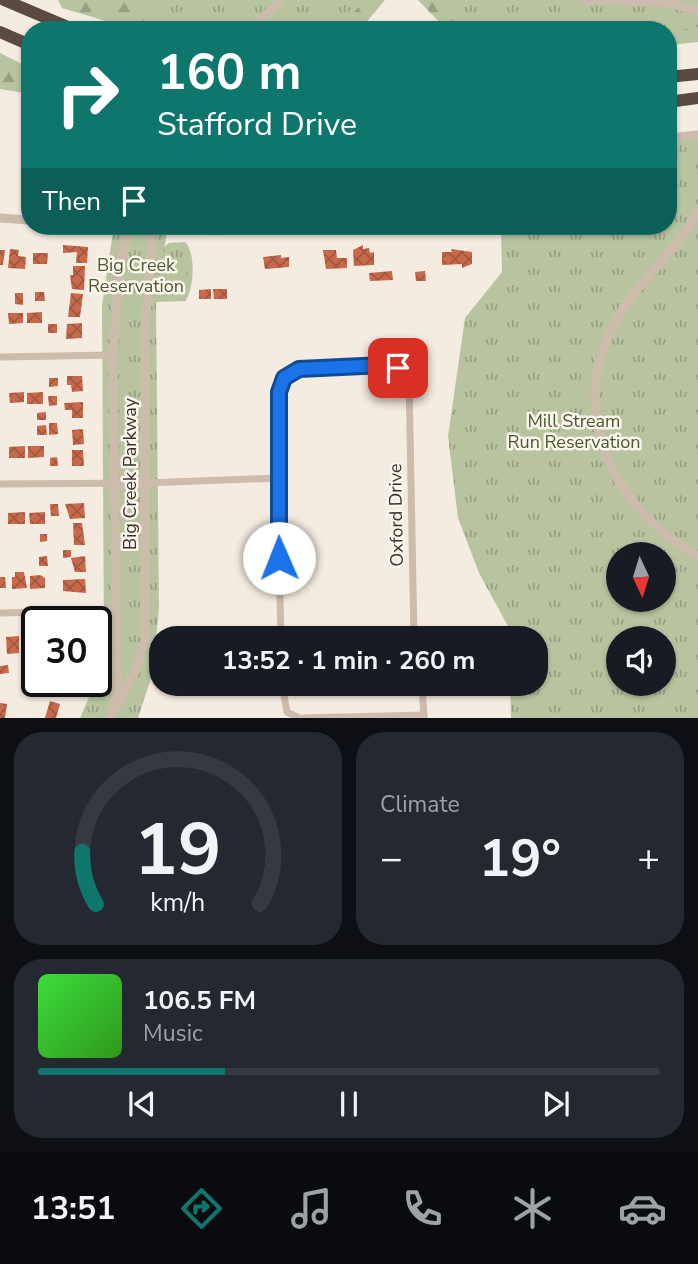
<!DOCTYPE html>
<meta charset="utf-8">
<style>
:root{--surface:#171b24;--page:#242831;--text:#f1f3f6;--muted:#9ea1a6;--line:#363941;--accent:#0f766e}
body{margin:0;font-family:"Nunito Sans",sans-serif;background:var(--page);color:var(--text);height:100vh;display:flex;flex-direction:column;font-size:26px;white-space:nowrap}
*{box-sizing:border-box;margin:0}
p{font-size:23px;color:var(--muted)}
.icon{flex:none;width:38px;height:38px;fill:none;stroke:currentColor;stroke-width:2;stroke-linecap:round;stroke-linejoin:round}
.map{position:relative;height:718px;overflow:hidden}
.panel{display:flex;flex-direction:column;gap:14px;padding:14px;background:#0d0f14;flex:1}
.panel>*{flex:none}
.hud{position:absolute;left:21px;top:21px;width:656px;height:214px;border-radius:28px;box-shadow:0 2px 5px #0004;background:#0f766e;color:#fff;overflow:hidden}
.needle{width:46px;rotate:176deg}
.fabs{position:absolute;left:606px;top:542px;display:grid;gap:14px}
.fabs a{display:grid;place-items:center;width:70px;height:70px;border-radius:50%;background:var(--surface);box-shadow:0 2px 5px #0004;font-size:35px}
.speed{position:absolute;left:21px;top:606px;display:flex;gap:14px;font-size:35px;font-weight:700;text-align:center}
.speed>*{display:grid;place-content:center;width:91px;height:91px;border-radius:50%;background:var(--surface);box-shadow:0 2px 5px #0004;line-height:1}
.speed .limit{border:4px solid #111;border-radius:10px;background:#fff;color:#111}
.pin{position:absolute;display:grid;place-items:center;width:60px;height:60px;color:#fff;margin:-30px;border-radius:14px;box-shadow:0 4px 10px #0006}
.me{position:absolute;width:77px;margin:-38px;rotate:359deg;stroke-linejoin:round;filter:drop-shadow(0 0 5px #0008)}
.turn{display:flex;align-items:center;gap:24px;height:147px;padding:0 21px;font-size:32px}
.turn .icon{width:91px;height:91px;stroke-width:2.5}
.turn b{display:block;font-size:49px;line-height:60px}
.then{display:flex;align-items:center;height:66px;padding:0 21px;background:#0003;gap:14px;font-size:26px}
.big{font-size:52px;font-weight:700;line-height:1.1}
.panel .tile{flex:1;display:flex;flex-direction:column;justify-content:center;gap:10px;min-width:0;padding:0 24px;border-radius:28px;background:var(--page)}
.panel .dial{align-items:center;gap:0}
.dial svg{height:182px;overflow:visible;fill:none;stroke:var(--line);stroke-width:7;stroke-linecap:round;text-anchor:middle}
.dial text{fill:var(--text);stroke:none}
.song{display:flex;align-items:center;gap:21px}
.cover{width:84px;height:84px;border-radius:10px;background:linear-gradient(135deg,hsl(120 70% 55%),hsl(110 70% 35%))}
.played{height:7px;border-radius:4px;background:linear-gradient(90deg,var(--accent) 30%,var(--line) 30%)}
.keys{display:flex;justify-content:space-around;direction:ltr}
.heat{display:flex;justify-content:space-between;align-items:center;font-size:38px;direction:ltr}
.panel .tiles{flex:1;display:grid;gap:14px;grid-template-columns:1fr 1fr}
.tile:last-child{grid-column:span 2}
.trip{position:absolute;left:149px;top:626px;width:399px;height:70px;border-radius:28px;background:var(--surface);box-shadow:0 2px 5px #0004;font-weight:700;line-height:70px;text-align:center}
.menu{display:flex;height:112px;justify-content:space-around;align-items:center;background:#090b0e;color:var(--muted)}
.menu .icon{width:49px;height:49px}
.menu .selected{color:var(--accent)}
.menu b{font-size:32px;color:var(--text)}
.map>svg:first-child{display:block}
</style>
<div class="map">
<svg width="698" height="718" viewBox="0 0 698 718">
<defs>
<pattern id="forest-firs" width="22" height="20" patternUnits="userSpaceOnUse" patternTransform="scale(1.75)"><rect width="22" height="20" fill="#b8c4a0"/><path d="M5 1l3.5 6h-7zM16 11l3.5 6h-7z" fill="#97a083"/></pattern>
<pattern id="park-tufts" width="24" height="20" patternUnits="userSpaceOnUse" patternTransform="scale(1.75)"><rect width="24" height="20" fill="#b8c4a0"/><path d="M3 7l-1-3M5 7V3M7 7l1-3M15 17l-1-3M17 17v-4M19 17l1-3" fill="none" stroke="#97a083"/></pattern>
<pattern id="building-cross-hatch" width="8" height="8" patternUnits="userSpaceOnUse" patternTransform="scale(1.75)"><rect width="8" height="8" fill="#c8694b"/><path d="M0 0l8 8M0 8l8-8" fill="none" stroke="#a4573f"/></pattern>
</defs>
<rect width="100%" height="100%" fill="#f4ebe1"/>
<g fill="url(#forest-firs)">
<polygon points="58,0 264,0 235,30 136,30 62,8"/>
<polygon points="295,0 385,0 360,30 264,30"/>
<polygon points="418,0 557,0 698,20 698,42 669,45 668,30 447,30"/>
<polygon points="0,53 30,68 30,94 0,89"/>
<path d="M185 242C196 253 194 287 186 300L159 251 169 243Z"/>
</g>
<g fill="url(#park-tufts)" fill-rule="evenodd">
<polygon points="150,0 365,0 337,30 209,30 144,10"/>
<polygon points="446,0 698,0 698,27 669,32 473,30"/>
<path d="M698 133V718H511L510 684H536V639H509V628L479 573 458 518 448 436 465 318 502 272 501 226H668L669 136ZM618 555H663V600H618ZM618 639H663V684H618Z"/>
<polygon points="114,226 262,226 168,229 163,253 170,246 186,244 186,301 156,302 159,609 152,675 138,718 80,718 96,681 104,642 102,305"/>
</g>
<g fill="url(#building-cross-hatch)">
<polygon points="63,245 88,247 87,263 76,263 77,252 63,253"/>
<polygon points="363,245 363,249 369,248 370,253 374,252 374,265 354,266 353,250"/>
<polygon points="10,249 19,250 18,256 26,257 25,269 8,268"/>
<polygon points="451,249 472,252 472,264 462,268 462,264 442,265 442,252 452,252"/>
<polygon points="0,250 5,250 3,265 0,265"/>
<polygon points="323,250 336,250 337,258 347,258 347,268 326,269"/>
<polygon points="33,253 48,253 47,264 33,264"/>
<polygon points="281,255 281,258 289,257 289,267 265,269 263,257"/>
<polygon points="73,266 85,266 84,290 72,289 70,275 73,275"/>
<polygon points="392,271 393,280 370,281 369,273"/>
<polygon points="425,271 426,281 416,281 415,272"/>
<polygon points="211,289 211,299 199,299 199,290"/>
<polygon points="213,289 227,289 227,299 214,299"/>
<polygon points="35,292 44,292 45,301 35,301"/>
<polygon points="15,293 23,293 23,305 15,304"/>
<polygon points="71,293 83,294 80,317 68,317"/>
<polygon points="42,312 42,323 27,323 27,313"/>
<polygon points="8,313 23,313 23,323 9,324"/>
<polygon points="82,323 82,338 66,339 67,324"/>
<rect x="48" y="324" width="9" height="9"/>
<polygon points="67,376 82,376 83,391 72,392 71,385 67,385"/>
<polygon points="49,378 58,378 58,386 49,387"/>
<polygon points="24,392 24,402 10,403 9,393"/>
<polygon points="43,392 43,404 27,404 27,393"/>
<polygon points="48,396 57,396 57,405 49,406"/>
<polygon points="83,402 83,418 72,418 72,410 65,410 64,403"/>
<polygon points="46,412 46,420 37,420 37,413"/>
<polygon points="49,423 57,423 58,434 49,435"/>
<polygon points="46,425 47,435 37,435 37,426"/>
<polygon points="83,429 84,444 73,445 72,430"/>
<polygon points="25,446 25,458 9,458 9,447"/>
<polygon points="28,446 44,446 44,457 28,458"/>
<polygon points="72,450 83,450 84,466 72,466"/>
<polygon points="57,457 58,466 50,466 50,458"/>
<polygon points="84,503 85,518 70,519 65,504"/>
<polygon points="50,504 58,504 59,516 51,516"/>
<polygon points="25,512 25,524 8,524 8,513"/>
<polygon points="45,512 45,524 30,524 29,513"/>
<polygon points="73,523 82,523 85,545 74,545"/>
<polygon points="40,534 47,534 47,541 40,542"/>
<polygon points="63,550 71,550 71,557 63,558"/>
<polygon points="47,556 48,566 39,566 39,557"/>
<polygon points="85,556 86,572 75,572 71,558"/>
<polygon points="15,572 24,572 27,588 12,589 12,577 15,577"/>
<polygon points="40,575 45,578 45,588 30,589 30,576"/>
<polygon points="0,577 5,577 6,588 0,588"/>
<polygon points="85,579 86,593 63,591 63,580"/>
<polygon points="19,636 19,653 7,654 6,637"/>
<polygon points="37,636 37,653 27,653 26,637"/>
<rect x="22" y="660" width="9" height="9"/>
<polygon points="8,665 9,673 0,674 0,666"/>
<polygon points="50,701 60,704 56,718 45,718"/>
<polygon points="0,703 7,704 5,718 0,718"/>
</g>
<g fill="none" stroke-linecap="round" stroke-linejoin="round">
<g stroke="#cdbbac" stroke-width="7">
<polyline points="0,357 113,355"/>
<polyline points="0,484 146,483 277,478"/>
<polyline points="0,613 116,610"/>
<polyline points="281,639 277,478 279,392 284,378 299,369 384,365 398,368 409,379 414,639"/>
<polyline points="282,684 287,712 299,718"/>
<polyline points="422,684 424,717"/>
<polyline points="304,718 424,715"/>
</g>
<g stroke="#cdbbac" stroke-width="9">
<polyline points="585,0 663,2 698,11"/>
<polyline points="251,30 280,0"/>
<polyline points="668,138 698,135"/>
<path d="M698 212C677 250 643 277 620 313 563 405 609 507 698 556"/>
<polyline points="0,218 30,220"/>
<polyline points="91,226 216,231 294,226"/>
<polyline points="113,709 117,681 113,355 119,273 129,226"/>
<polyline points="110,718 136,670 145,641 145,329 153,226"/>
</g>
<g stroke="#5c4a42" stroke-width="12">
<polyline points="4,0 75,30"/>
<polyline points="0,32 30,45"/>
<polyline points="668,77 698,74"/>
<polyline points="668,102 698,98"/>
</g>
</g>
<g fill="none" stroke-linecap="round" stroke-linejoin="round">
<defs>
<polyline id="route" points="279,558 279,392 284,378 299,369 384,365 398,368"/>
</defs>
<use href="#route" stroke="#114b97" stroke-width="18"/>
<use href="#route" stroke="#1a73e8" stroke-width="12"/>
</g>
<g text-anchor="middle" stroke-width="5" stroke-linejoin="round" paint-order="stroke">
<g font-size="18" fill="#4a5a2e" stroke="#fbf5ee">
<text x="136" y="271">Big Creek<tspan x="136" dy="21">Reservation</tspan></text>
<text x="574" y="427">Mill Stream<tspan x="574" dy="21">Run Reservation</tspan></text>
</g>
<g font-size="18" fill="#3b302b" stroke="#fbf5ee">
<text transform="translate(130 474) rotate(-90)" y="6">Big Creek Parkway</text>
<text transform="translate(396 515) rotate(-91)" y="6">Oxford Drive</text>
</g>
</g>
</svg>
<div class="fabs">
<a><svg class="needle" viewBox="-14 -14 28 28"><path d="M0-13l5 13h-10z" fill="#e53935"/><path d="M0 13l5-13h-10z" fill="#9ea1a6"/></svg></a>
<a><svg class="icon" aria-label="sound" viewBox="0 0 24 24"><path d="M4 9h4l5-4v14l-5-4H4zM17 9q2 3 0 6"/></svg></a>
</div>
<div class="speed"><div class="limit">30</div></div>
<div class="pin" style="left:398px;top:368px;background:#d93025"><svg class="icon" aria-label="arrive" viewBox="0 0 24 24"><path d="M6 21V4h12l-3 4 3 4H6"/></svg></div>
<svg class="me" style="left:279px;top:558px" viewBox="-20 -20 40 40"><circle r="19" fill="#fff"/><path d="M0-13L10 11 0 6-10 11z" fill="#1a73e8"/></svg>
<div class="trip">13:52 · 1 min · 260 m</div>
<div class="hud">
<div class="turn"><svg class="icon" aria-label="right" viewBox="0 0 24 24"><path d="M7 20v-9h11M14 6l5 5-5 5"/></svg><div><b>160 m</b>Stafford Drive</div></div>
<div class="then">Then<svg class="icon" aria-label="arrive" viewBox="0 0 24 24"><path d="M6 21V4h12l-3 4 3 4H6"/></svg></div>
</div>
</div>
<section class="panel">
<div class="tiles">
<div class="tile dial"><svg viewBox="0 0 100 80">
<path d="M14 69A42 42 0 1 1 86 69"/>
<path d="M14 69A42 42 0 0 1 8 46" stroke="#0f766e"/>
<text x="50" y="56" font-size="32" font-weight="700">19</text>
<text x="50" y="72" font-size="11">km/h</text>
</svg></div>
<div class="tile"><p>Climate</p>
<div class="heat"><a>−</a><b class="big">19°</b><a>+</a></div>
</div>
<div class="tile">
<div class="song"><i class="cover"></i><div><b>106.5 FM</b><p>Music</p></div></div>
<div class="played"></div>
<div class="keys"><svg class="icon" aria-label="previous" viewBox="0 0 24 24"><path d="M18 5L8 12l10 7zM5 5v14"/></svg><svg class="icon" aria-label="pause" viewBox="0 0 24 24"><path d="M8 5v14M16 5v14"/></svg><svg class="icon" aria-label="next" viewBox="0 0 24 24"><path d="M6 5l10 7-10 7zM19 5v14"/></svg></div>
</div>
</div>
</section>
<nav class="menu">
<b>13:51</b>
<svg class="icon selected" aria-label="directions" viewBox="0 0 24 24"><path d="M12 3l9 9-9 9-9-9zM9 14v-3h6M13 9l2 2-2 2"/></svg>
<svg class="icon" aria-label="music" viewBox="0 0 24 24"><path d="M9 18V5l10-2v13"/><circle cx="6" cy="18" r="3"/><circle cx="16" cy="16" r="3"/></svg>
<svg class="icon" aria-label="phone" viewBox="0 0 24 24"><path d="M5 4h4l2 5-3 2q2 4 5 5l2-3 5 2v4C11 20 4 13 5 4z"/></svg>
<svg class="icon" aria-label="climate" viewBox="0 0 24 24"><path d="M12 3v18M4 7l16 10M4 17L20 7"/></svg>
<svg class="icon" aria-label="car" viewBox="0 0 24 24"><path d="M5 17H2v-5l4-1 3-4h7l3 4 3 1v5h-3M9 17h6M6 11h13"/><circle cx="7" cy="17" r="2"/><circle cx="17" cy="17" r="2"/></svg>
</nav>
